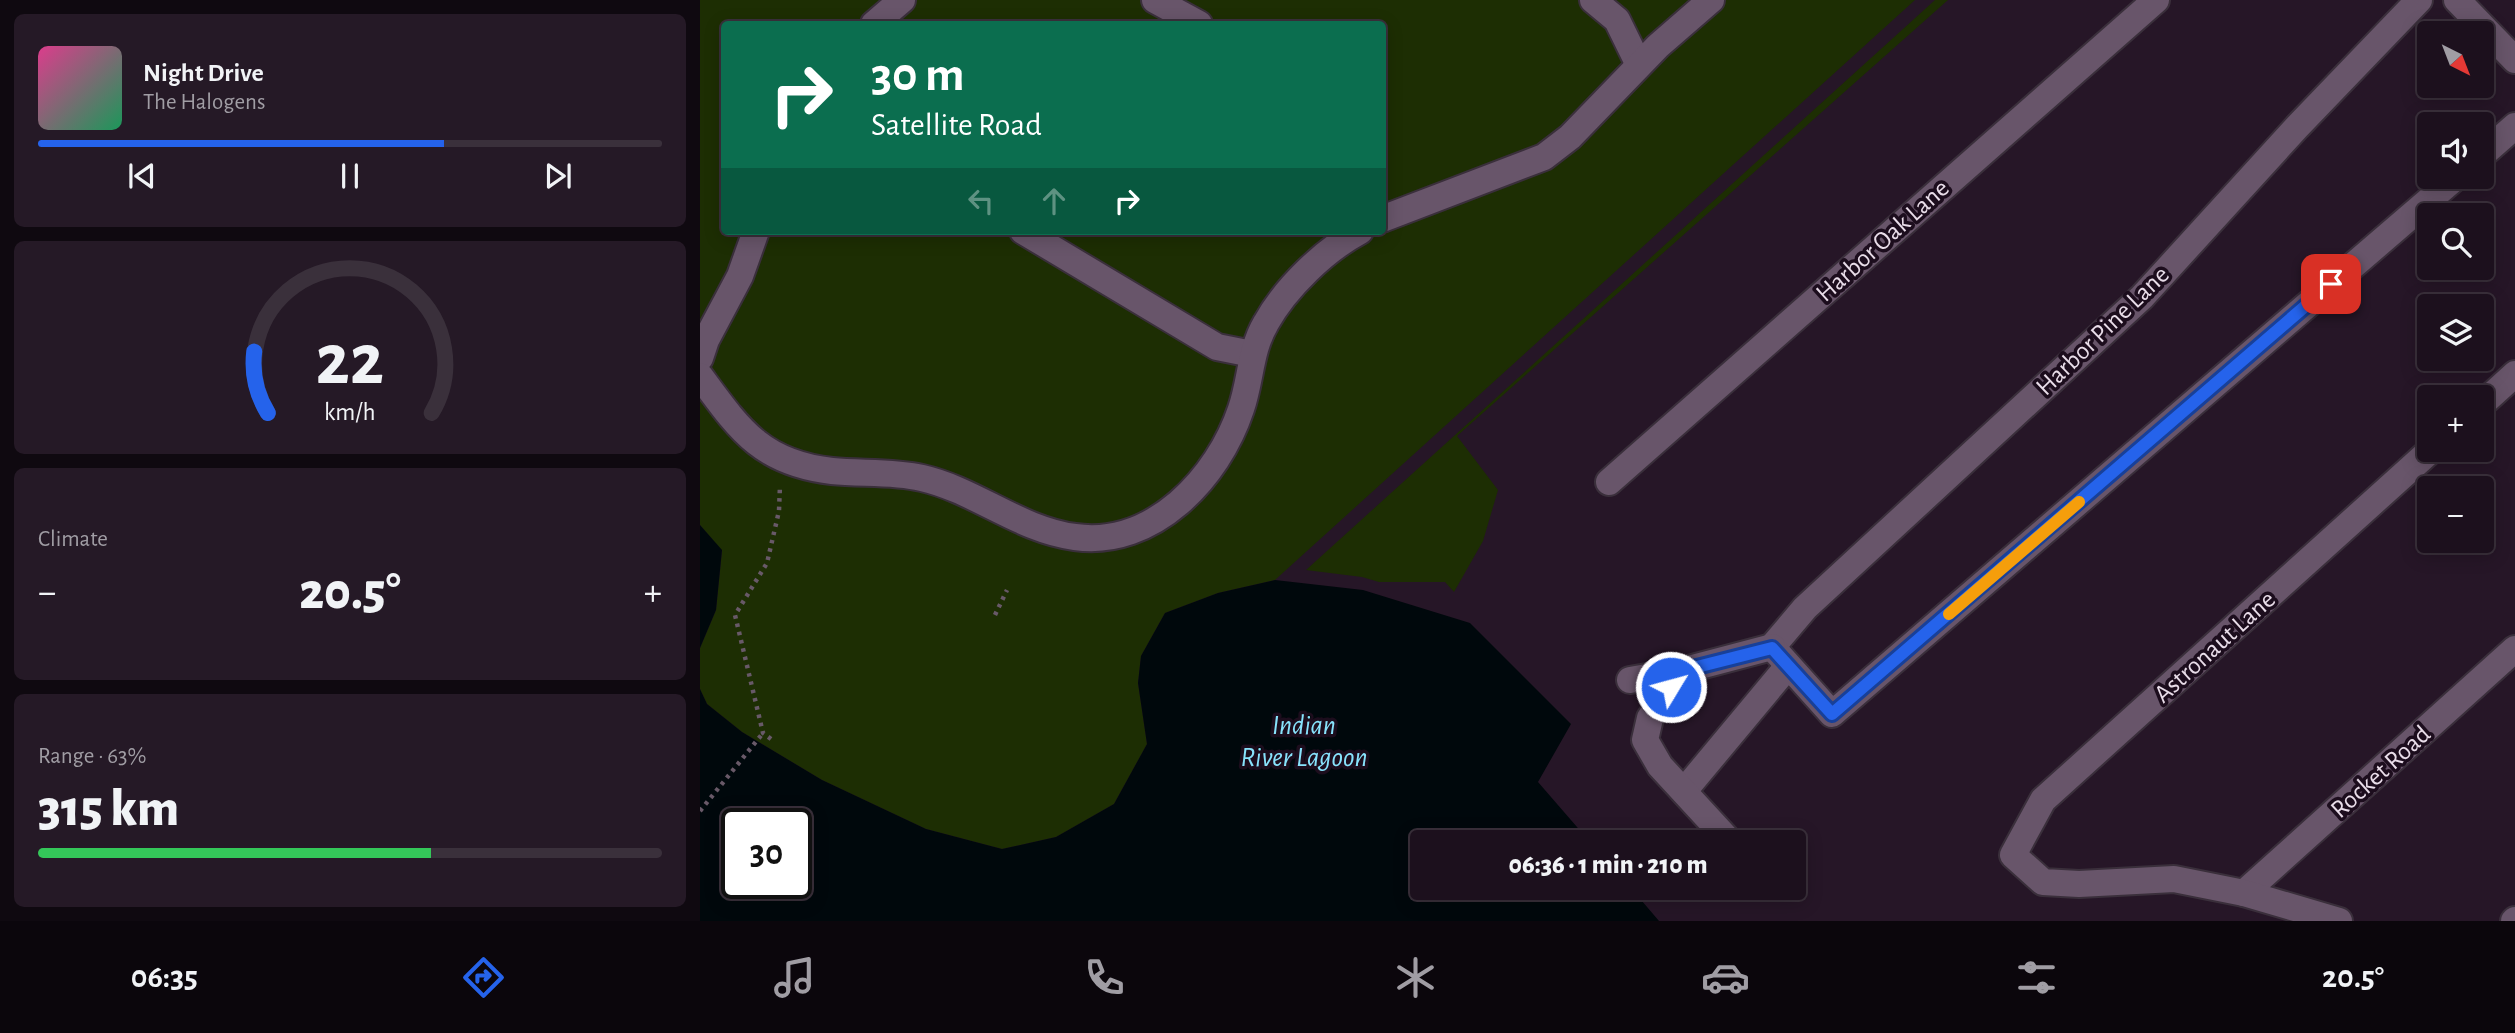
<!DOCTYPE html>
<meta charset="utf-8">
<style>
:root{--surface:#1c101d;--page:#251926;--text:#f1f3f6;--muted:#a09da4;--line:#3a303b;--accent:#2563eb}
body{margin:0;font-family:"Alegreya Sans",sans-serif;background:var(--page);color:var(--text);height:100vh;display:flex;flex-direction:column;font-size:26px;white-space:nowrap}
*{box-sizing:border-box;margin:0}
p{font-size:23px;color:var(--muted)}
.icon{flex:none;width:38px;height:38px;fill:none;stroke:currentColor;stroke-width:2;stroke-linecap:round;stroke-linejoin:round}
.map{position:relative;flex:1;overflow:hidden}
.sheet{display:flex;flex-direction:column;gap:14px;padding:14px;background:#0f0910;width:700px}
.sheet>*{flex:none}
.guide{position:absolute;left:21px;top:21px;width:665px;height:214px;border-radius:7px;box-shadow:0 4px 18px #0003,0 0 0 2px var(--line);background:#0b6e4f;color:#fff;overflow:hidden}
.needle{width:46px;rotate:138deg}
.tools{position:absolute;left:1717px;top:21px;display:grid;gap:14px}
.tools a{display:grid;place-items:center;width:77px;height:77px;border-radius:7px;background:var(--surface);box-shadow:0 4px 18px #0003,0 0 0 2px var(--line);font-size:35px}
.speed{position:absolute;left:21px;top:808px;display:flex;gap:14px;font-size:35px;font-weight:700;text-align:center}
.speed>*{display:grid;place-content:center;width:91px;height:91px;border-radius:50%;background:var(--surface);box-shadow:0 4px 18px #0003,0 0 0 2px var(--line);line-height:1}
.speed .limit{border:4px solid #111;border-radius:10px;background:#fff;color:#111}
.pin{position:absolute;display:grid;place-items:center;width:60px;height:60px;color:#fff;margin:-30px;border-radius:14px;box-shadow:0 4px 10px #0006}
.me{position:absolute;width:77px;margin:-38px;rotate:53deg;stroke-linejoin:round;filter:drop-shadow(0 0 5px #0008)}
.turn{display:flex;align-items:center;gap:24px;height:147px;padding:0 35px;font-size:32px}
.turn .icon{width:91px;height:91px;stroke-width:2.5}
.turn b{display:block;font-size:49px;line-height:60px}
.lanes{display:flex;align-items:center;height:66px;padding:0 35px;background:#0003;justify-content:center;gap:35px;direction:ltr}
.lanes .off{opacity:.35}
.big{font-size:52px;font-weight:800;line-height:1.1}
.sheet .tile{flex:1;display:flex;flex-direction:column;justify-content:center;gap:10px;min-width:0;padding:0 24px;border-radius:10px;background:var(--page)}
.sheet .dial{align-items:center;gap:0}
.dial svg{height:182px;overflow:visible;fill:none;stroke:var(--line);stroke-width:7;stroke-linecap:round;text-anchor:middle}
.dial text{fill:var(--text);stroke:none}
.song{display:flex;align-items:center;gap:21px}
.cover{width:84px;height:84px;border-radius:10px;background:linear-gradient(135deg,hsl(330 70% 55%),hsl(150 70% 35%))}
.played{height:7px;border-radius:4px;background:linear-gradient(90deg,var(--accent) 65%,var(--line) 65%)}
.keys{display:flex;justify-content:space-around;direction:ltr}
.heat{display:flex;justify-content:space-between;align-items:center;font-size:38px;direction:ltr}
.charge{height:10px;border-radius:5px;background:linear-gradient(90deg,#34c759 63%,var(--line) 0)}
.trip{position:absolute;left:710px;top:830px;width:396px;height:70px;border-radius:7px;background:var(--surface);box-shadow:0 4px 18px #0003,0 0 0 2px var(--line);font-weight:800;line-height:70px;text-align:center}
.tab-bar{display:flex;height:112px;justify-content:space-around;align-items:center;background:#0b060c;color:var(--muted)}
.tab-bar .icon{width:49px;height:49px}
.tab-bar .on{color:var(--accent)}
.tab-bar b{font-size:32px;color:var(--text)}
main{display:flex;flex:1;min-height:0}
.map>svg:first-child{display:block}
</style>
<main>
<section class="sheet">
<div class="tile">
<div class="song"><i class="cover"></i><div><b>Night Drive</b><p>The Halogens</p></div></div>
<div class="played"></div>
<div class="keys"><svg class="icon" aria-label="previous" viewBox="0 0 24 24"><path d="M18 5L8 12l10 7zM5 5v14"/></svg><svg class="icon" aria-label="pause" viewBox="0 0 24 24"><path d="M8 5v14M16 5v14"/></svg><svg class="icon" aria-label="next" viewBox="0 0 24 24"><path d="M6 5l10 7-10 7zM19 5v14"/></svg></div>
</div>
<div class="tile dial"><svg viewBox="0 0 100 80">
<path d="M14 69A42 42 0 1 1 86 69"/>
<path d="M14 69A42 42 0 0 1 8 42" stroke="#2563eb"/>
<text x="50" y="56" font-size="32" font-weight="700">22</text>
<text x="50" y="72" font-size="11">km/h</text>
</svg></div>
<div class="tile"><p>Climate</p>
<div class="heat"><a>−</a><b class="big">20.5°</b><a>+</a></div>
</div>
<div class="tile"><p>Range · 63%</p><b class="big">315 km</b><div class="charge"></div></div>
</section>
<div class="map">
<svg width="1815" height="921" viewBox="0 0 1815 921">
<rect width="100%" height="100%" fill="#261627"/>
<g fill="#1d2e03" fill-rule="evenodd">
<path d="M0 0H1215L575 580 518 593 465 613 441 656 438 683 447 744 414 804 356 837 302 849 226 829 122 780 42 732 7 704 0 689V648L16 610 22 551 0 525ZM24 24H682V231H24Z"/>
<polygon points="1235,0 1248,0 757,436 798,490 783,541 754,592 745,582 679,582 662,577 606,570"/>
</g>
<g fill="#00080c" fill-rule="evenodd">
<polygon points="0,525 22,550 16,610 0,648"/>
<path d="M575 580 663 590 770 623 871 724 838 782 890 842H723V887H930L959 921H0V689L7 704 42 732 122 780 226 829 302 849 356 837 414 804 447 744 438 683 441 656 465 613 518 593ZM37 824H96V884H37Z"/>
</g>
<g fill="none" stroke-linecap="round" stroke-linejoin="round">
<defs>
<g id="minor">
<polyline points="455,0 499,24"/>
<polyline points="893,0 917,20 939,65"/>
<polyline points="1757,0 1815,60"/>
<polyline points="174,24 202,0"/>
<polyline points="1782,155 1815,126"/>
<polyline points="682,219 844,157 870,137 958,46 1011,0"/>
<polyline points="323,231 517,347 552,354"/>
<polyline points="0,358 6,340 40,276 56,231"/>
<path d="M0 376C39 429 61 463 132 471 161 474 193 471 222 478 275 490 320 530 375 537 453 548 518 478 541 409 551 380 550 350 566 323 586 287 625 250 660 231"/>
<polyline points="1782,404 1815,374"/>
<polyline points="909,482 1456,0"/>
<polyline points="1072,647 1105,608 1442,297 1597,127 1719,0"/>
<polyline points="1072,647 1132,714 1756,177"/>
<polyline points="930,680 981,671"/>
<polyline points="984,791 1088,666"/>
<polyline points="1030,842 960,766 945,740 950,718 981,671 1072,647"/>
<polyline points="1544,893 1815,649"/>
<polyline points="1639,921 1544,893 1474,879 1379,884 1343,882 1313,855 1343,800 1731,450"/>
<polyline points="1814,921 1815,920"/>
</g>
</defs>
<use href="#minor" stroke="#3a2f3b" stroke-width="30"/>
<g stroke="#685968" stroke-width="4.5" stroke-dasharray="3.5 5" stroke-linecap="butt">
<polyline points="295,615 307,590"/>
<polyline points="71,739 63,733 35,615 67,563 79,511 80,485"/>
<polyline points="0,811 63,733"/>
</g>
<use href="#minor" stroke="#68556a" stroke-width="26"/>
</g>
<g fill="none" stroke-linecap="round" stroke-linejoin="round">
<defs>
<polyline id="route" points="971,687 981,671 1072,648 1132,714 1631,284"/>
</defs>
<use href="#route" stroke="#184099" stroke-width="18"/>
<use href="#route" stroke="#2563eb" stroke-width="12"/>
<polyline stroke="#f59e0b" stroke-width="12" points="1249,614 1379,502"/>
</g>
<g text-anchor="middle" stroke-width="7" stroke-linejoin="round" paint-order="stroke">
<g font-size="26" fill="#e9dde9" stroke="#1c0d1d">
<text transform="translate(1182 240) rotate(-42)" y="9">Harbor Oak Lane</text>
<text transform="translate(1402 330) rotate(-44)" y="9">Harbor Pine Lane</text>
<text transform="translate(1514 646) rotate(-42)" y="9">Astronaut Lane</text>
<text transform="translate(1680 771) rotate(-42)" y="9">Rocket Road</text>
</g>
<g font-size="28" font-style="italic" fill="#88e3fc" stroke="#1c0d1d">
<text x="604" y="734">Indian<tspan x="604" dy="32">River Lagoon</tspan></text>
</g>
</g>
</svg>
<div class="tools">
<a><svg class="needle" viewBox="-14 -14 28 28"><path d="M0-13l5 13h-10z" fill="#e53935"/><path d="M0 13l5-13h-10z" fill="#a09da4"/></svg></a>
<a><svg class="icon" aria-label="sound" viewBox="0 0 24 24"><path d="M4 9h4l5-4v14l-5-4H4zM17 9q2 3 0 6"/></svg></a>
<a><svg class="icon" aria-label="search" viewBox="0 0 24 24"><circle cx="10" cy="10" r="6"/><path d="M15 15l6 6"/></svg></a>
<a><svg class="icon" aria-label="layers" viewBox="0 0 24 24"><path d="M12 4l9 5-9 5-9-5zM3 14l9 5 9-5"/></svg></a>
<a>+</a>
<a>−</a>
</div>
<div class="speed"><div class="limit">30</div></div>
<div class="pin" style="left:1631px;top:284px;background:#d93025"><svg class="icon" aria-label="arrive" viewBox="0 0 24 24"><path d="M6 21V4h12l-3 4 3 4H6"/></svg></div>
<svg class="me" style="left:971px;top:687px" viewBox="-20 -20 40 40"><circle r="17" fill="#2563eb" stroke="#fff" stroke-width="3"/><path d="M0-11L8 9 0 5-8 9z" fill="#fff"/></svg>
<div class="trip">06:36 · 1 min · 210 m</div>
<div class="guide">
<div class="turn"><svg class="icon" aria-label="right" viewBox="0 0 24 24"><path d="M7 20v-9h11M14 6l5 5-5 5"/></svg><div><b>30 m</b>Satellite Road</div></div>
<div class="lanes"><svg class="icon off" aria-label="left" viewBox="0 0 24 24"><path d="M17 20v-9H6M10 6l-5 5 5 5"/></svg><svg class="icon off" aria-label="ahead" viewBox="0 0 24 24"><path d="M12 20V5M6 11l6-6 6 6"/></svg><svg class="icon" aria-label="right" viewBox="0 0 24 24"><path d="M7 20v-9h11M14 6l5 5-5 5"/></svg></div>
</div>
</div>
</main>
<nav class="tab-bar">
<b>06:35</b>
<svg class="icon on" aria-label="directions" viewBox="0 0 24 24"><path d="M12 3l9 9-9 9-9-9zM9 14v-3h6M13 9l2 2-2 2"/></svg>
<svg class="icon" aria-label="music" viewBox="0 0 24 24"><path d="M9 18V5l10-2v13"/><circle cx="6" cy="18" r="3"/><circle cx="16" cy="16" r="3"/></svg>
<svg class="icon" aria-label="phone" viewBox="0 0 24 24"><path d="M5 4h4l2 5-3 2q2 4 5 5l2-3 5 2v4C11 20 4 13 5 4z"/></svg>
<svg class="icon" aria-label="climate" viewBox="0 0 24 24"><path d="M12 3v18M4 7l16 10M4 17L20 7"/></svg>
<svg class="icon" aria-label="car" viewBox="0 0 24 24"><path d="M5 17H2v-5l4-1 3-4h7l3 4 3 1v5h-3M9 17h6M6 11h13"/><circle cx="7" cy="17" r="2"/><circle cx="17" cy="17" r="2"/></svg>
<svg class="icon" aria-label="filters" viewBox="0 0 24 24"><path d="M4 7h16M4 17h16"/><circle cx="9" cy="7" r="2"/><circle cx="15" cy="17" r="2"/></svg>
<b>20.5°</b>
</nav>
